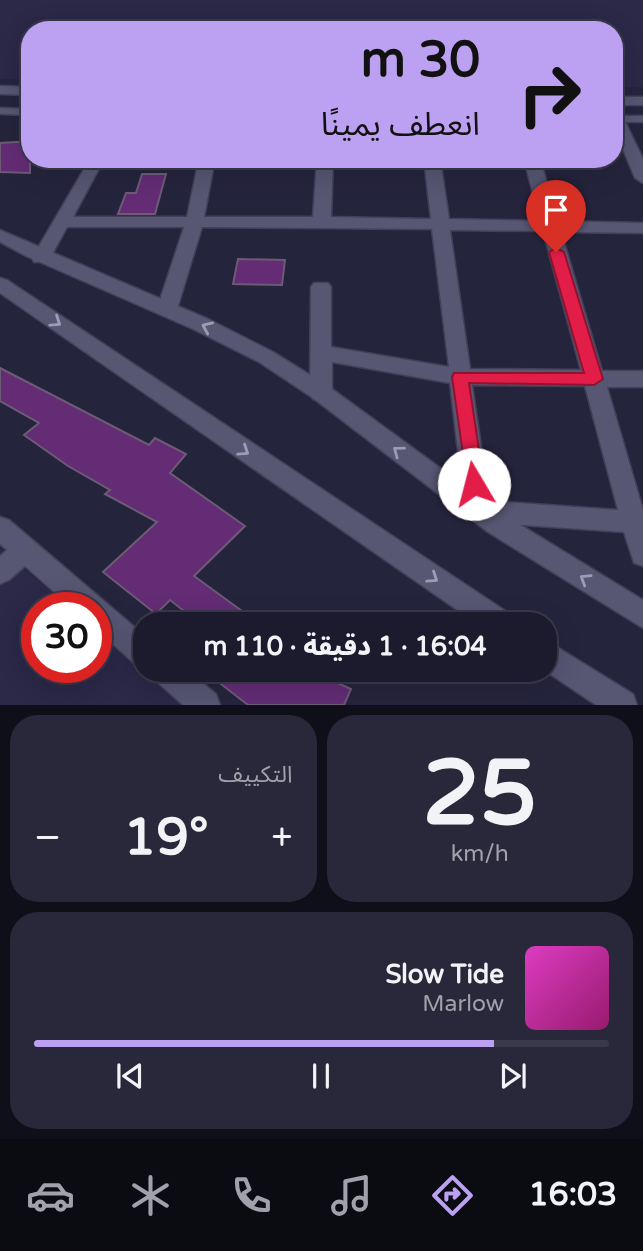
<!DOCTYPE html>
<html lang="ar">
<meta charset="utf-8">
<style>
:root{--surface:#1c1b2e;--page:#29283a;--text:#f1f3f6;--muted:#a0a1aa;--line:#3a394a;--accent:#bca0f2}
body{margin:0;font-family:"Varela Round","Noto Sans Arabic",sans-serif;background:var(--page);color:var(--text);direction:rtl;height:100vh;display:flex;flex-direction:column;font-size:26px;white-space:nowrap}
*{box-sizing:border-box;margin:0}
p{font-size:23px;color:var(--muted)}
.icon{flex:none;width:38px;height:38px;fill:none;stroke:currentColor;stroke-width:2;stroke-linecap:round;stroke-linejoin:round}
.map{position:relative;height:705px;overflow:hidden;direction:ltr}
.panel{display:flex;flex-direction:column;gap:10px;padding:10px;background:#0f0f19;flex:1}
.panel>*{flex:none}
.guide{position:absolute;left:21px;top:21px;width:602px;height:147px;border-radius:28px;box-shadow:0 7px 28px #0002,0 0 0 2px var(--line);direction:rtl;background:#bca0f2;color:#111;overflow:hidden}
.speed{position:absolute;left:21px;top:592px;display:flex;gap:14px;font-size:35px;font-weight:700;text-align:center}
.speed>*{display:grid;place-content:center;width:91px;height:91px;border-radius:50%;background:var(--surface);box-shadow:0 7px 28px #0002,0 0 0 2px var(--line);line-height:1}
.speed .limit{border:10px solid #d22;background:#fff;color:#111}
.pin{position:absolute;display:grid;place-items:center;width:60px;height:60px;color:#fff;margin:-72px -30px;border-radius:50% 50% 50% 0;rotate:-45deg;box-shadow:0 0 7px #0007}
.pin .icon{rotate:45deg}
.me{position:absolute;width:77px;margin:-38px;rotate:352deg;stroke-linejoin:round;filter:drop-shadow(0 0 5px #0008)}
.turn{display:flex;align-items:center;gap:24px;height:147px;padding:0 28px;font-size:32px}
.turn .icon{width:91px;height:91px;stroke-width:2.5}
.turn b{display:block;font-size:49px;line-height:60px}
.big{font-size:52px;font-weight:800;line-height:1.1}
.panel .card{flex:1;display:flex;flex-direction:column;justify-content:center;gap:10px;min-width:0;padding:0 24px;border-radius:28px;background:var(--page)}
.panel .dial{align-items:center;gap:0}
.dial b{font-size:91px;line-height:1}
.song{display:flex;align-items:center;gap:21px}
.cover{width:84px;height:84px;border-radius:10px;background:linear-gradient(135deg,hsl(310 70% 55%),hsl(320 70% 35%))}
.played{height:7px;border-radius:4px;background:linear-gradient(90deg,var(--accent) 80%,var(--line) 80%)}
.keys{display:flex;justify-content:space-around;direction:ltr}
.heat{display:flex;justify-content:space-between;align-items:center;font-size:38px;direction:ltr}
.panel .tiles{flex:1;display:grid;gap:10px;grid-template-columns:1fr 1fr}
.card:last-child{grid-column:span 2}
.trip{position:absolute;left:133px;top:612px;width:424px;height:70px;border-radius:28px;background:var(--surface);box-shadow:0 7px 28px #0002,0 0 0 2px var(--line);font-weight:800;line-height:70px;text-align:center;direction:rtl}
.tabs{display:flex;height:112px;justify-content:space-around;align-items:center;background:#0b0b12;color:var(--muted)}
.tabs .icon{width:49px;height:49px}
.tabs .selected{color:var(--accent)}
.tabs b{font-size:32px;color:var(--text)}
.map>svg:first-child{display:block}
</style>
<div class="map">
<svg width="643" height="705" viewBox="0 0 643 705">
<rect width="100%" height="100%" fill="#25243d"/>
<g fill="#2b2848">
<polygon points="0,0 643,0 643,87 614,87 614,30 30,30 30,79 0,79"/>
<polygon points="0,548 69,607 37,607 37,667 96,667 96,630 183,705 0,705"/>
</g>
<g fill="#632c75" stroke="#6d5a75" stroke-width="2">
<polygon points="30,141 30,173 0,172 0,143"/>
<polygon points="142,174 166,174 155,214 118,214 126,193 136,193"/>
<polygon points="238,259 285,260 282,285 233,284"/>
<polygon points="0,368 149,445 155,438 186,454 170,473 245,526 194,576 261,625 202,625 170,600 156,614 103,572 157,522 105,494 110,490 68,466 24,435 39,423 0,401"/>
<polygon points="203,670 309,670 351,689 344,705 248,705"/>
</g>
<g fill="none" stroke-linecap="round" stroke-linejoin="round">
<defs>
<g id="service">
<polygon points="0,108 30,109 30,115 0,114"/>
<rect x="614" y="116" width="29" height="6"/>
</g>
<g id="minor">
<polygon points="0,86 30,87 30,95 0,94"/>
<polygon points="614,97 643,97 643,105 617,105 643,159 643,183 635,178 614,128"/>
<path d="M90 159 100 160 102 163 73 217H187L199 159H215L204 217H313L317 159H333L331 217 431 219 424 159H440L449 219 540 221 524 159H540L558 221 643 223V233L561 232 602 371H643V387H607L643 510V566L634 563 624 532 478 522 469 518 465 511 450 383 332 362V393L329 399 321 401 313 399 310 393 311 287 314 283H328L331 287V347L449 367 432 229 202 227 177 309 174 314H160L157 309 184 227H67L48 262H34L32 258ZM450 230 543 231 581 370 470 369ZM472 385 585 386 618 510 489 501Z"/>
<polygon points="0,517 9,520 145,636 145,668 135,664 96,629 96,607 71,607 25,566 9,580 0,584 0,556 7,550 0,544"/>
<polygon points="151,670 187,670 216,694 220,705 183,705 155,680"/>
</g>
<g id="tertiary">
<polygon points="0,230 208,319 273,352 328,386 506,516 643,600 643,628 488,532 313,398 259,362 193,329 26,256 0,242"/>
<polygon points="0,278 7,280 513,616 517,625 479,625 0,293"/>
<polygon points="544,639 633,694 637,705 596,705 544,670"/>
</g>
</defs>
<use href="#service" stroke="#423f56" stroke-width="3"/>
<use href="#minor" stroke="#423f56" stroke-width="3"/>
<use href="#tertiary" stroke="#423f56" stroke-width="3"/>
<use href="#service" fill="#575673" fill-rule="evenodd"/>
<use href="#minor" fill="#575673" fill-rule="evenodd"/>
<use href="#tertiary" fill="#575673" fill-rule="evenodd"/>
</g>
<defs><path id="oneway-chevron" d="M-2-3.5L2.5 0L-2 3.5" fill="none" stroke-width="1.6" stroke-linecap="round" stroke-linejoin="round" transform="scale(1.75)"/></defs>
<g stroke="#9c9cb4">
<use href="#oneway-chevron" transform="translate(56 322) rotate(34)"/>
<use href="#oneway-chevron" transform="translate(207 327) rotate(-156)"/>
<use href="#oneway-chevron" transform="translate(244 451) rotate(34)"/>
<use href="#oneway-chevron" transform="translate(398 451) rotate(-143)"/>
<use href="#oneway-chevron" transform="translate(433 578) rotate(34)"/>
<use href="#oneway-chevron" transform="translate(585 579) rotate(-148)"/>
</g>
<polygon fill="#e11d48" stroke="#92132f" stroke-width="2" points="556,248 564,252 603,379 594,385 469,383 484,484 481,489 474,492 468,489 452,377 454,373 584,373 549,252"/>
</svg>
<div class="speed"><div class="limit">30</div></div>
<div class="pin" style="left:556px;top:252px;background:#d93025"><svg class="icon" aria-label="arrive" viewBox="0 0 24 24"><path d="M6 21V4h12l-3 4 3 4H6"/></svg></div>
<svg class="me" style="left:474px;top:484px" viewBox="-20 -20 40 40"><circle r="19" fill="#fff"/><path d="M0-13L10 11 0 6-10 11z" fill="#e11d48"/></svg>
<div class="trip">16:04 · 1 دقيقة · 110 m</div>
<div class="guide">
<div class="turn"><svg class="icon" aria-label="right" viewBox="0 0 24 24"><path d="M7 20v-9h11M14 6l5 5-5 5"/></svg><div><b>30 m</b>انعطف يمينًا</div></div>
</div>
</div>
<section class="panel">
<div class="tiles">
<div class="card dial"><b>25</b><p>km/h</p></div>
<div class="card"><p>التكييف</p>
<div class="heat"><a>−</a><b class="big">19°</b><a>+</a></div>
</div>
<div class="card">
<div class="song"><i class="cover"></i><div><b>Slow Tide</b><p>Marlow</p></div></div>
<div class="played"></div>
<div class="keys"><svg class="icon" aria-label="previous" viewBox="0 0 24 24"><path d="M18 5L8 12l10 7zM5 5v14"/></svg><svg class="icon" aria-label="pause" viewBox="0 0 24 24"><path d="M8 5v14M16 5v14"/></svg><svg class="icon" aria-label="next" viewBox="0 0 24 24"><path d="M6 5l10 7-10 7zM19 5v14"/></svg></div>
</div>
</div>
</section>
<nav class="tabs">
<b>16:03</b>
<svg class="icon selected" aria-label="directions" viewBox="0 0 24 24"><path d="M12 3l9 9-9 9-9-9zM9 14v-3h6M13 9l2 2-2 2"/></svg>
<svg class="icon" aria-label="music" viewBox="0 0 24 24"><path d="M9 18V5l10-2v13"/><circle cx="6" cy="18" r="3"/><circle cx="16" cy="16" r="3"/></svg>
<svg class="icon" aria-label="phone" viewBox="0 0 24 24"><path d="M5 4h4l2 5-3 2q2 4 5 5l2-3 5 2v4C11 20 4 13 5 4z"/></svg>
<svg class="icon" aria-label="climate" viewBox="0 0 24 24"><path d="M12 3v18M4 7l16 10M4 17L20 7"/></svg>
<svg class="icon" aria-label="car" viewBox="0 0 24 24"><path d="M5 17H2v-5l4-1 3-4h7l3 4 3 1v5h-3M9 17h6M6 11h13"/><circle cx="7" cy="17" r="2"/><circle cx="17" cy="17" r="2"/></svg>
</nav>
